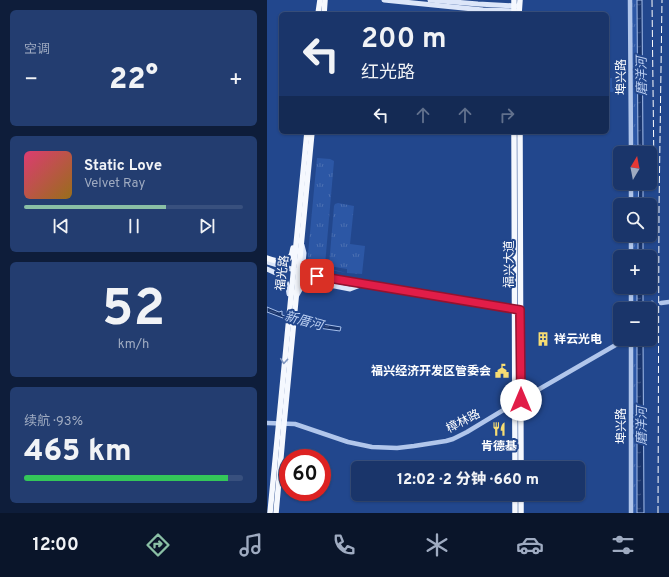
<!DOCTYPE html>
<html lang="zh">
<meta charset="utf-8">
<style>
:root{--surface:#1a356a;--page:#233d70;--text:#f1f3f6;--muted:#9fabc1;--line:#38507e;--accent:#8abfa5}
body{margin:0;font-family:Overpass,"Noto Sans SC",sans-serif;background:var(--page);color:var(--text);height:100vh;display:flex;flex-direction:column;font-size:15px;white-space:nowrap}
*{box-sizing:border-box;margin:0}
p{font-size:13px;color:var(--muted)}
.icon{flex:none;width:22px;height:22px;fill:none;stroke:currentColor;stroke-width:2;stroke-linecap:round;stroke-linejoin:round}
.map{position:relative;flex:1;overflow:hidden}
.details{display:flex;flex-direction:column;gap:10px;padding:10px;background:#0e1d3a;width:267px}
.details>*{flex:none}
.hud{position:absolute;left:12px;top:12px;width:330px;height:122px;border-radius:6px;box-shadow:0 1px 3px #0004,0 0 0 1px var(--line);background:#1a356a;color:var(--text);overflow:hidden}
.needle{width:26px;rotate:10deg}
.fabs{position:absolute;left:346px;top:146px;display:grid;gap:8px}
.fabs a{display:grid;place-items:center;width:44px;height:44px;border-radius:6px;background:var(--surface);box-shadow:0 1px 3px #0004,0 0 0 1px var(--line);font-size:20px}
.speed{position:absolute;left:12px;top:449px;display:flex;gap:8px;font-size:20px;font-weight:700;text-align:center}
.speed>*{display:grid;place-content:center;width:52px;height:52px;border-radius:50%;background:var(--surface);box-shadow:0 1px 3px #0004,0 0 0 1px var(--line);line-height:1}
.speed .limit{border:6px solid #d22;background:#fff;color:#111}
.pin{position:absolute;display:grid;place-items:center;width:34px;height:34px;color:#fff;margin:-17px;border-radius:8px;box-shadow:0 2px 6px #0006}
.me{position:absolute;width:44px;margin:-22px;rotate:0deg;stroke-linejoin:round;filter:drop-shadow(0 0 3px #0008)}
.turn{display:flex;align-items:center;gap:14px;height:84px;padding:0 16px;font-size:18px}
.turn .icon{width:52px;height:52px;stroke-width:2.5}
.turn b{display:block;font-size:28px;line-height:34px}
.lanes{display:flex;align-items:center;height:38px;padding:0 16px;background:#0003;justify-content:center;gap:20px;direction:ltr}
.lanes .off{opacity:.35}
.big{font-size:30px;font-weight:800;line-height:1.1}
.details .card{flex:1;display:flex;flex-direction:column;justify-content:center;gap:6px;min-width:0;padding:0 14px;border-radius:6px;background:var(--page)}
.details .dial{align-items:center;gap:0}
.dial b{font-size:52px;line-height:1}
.song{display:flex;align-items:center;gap:12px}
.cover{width:48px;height:48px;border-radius:6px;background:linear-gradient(135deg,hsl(340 70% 55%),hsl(40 70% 35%))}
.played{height:4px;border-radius:2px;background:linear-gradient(90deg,var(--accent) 65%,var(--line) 65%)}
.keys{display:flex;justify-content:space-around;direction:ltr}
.heat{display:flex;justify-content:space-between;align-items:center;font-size:22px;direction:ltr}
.charge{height:6px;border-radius:3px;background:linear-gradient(90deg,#34c759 93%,var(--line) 0)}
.trip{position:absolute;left:84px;top:461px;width:234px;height:40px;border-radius:6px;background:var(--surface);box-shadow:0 1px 3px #0004,0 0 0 1px var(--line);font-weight:800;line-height:40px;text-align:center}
.dock{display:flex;height:64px;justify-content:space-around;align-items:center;background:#0a152a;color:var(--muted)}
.dock .icon{width:28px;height:28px}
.dock .on{color:var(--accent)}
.dock b{font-size:18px;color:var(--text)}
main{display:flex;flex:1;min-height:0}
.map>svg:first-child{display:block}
</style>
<main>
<section class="details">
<div class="card"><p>空调</p>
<div class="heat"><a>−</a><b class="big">22°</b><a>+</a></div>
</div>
<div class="card">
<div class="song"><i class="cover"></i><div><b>Static Love</b><p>Velvet Ray</p></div></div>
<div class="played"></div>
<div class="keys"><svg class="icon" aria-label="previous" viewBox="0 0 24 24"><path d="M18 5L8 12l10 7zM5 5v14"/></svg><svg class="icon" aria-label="pause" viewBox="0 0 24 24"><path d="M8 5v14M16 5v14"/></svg><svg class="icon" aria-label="next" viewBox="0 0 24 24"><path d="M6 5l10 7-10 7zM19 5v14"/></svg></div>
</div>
<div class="card dial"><b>52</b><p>km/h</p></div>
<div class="card"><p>续航 · 93%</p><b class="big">465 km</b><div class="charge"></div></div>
</section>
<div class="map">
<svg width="402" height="513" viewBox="0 0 402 513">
<defs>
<pattern id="grass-tufts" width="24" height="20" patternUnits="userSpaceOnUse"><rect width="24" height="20" fill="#2c57a5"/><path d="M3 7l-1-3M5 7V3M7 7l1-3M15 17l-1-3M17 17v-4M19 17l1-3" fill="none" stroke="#4c70b2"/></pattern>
<pattern id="water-ripples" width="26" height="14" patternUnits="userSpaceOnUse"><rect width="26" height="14" fill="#18346c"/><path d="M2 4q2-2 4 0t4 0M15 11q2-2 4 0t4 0" fill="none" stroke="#3b5282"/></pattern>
</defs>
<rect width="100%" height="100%" fill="#22478d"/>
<g fill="url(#grass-tufts)">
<polygon points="364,0 370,0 371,153 365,153"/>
<path d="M50 158 63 159 67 161 58 265 61 268 79 273 48 267C43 265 41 260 41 254Z"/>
<polygon points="365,183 372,183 371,205 365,205"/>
<polygon points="71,203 87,206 83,244 98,246 95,274 80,273 80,269 62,266 67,206 68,204"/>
<rect x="365" y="235" width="6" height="22"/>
<rect x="365" y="287" width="5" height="22"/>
<rect x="365" y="339" width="5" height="174"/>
</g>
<polygon fill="#2c57a5" points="340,78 345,78 345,88 355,88 355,92 340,92"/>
<g fill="url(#water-ripples)" stroke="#a5bfec">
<polygon points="370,0 375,0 376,153 371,153"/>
<polygon points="372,183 376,183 376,205 371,205"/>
<rect x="371" y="235" width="5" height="22"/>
<rect x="370" y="287" width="6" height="22"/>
<polygon points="0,307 12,312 15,311 15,315 37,321 74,327 73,331 37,326 0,312"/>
<polygon points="370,339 376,339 377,513 370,513"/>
</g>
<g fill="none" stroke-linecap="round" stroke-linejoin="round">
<g stroke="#b1c6eb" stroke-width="4.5">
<polyline points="363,0 364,153"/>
<polyline points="364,205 364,183"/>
<polyline points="364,257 364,235"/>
<polyline points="364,287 364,309"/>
<polyline points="394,303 402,302"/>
<polyline points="382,309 382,306 385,303"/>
<polyline points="0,423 28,424 81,442 105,447 130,448 147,446 179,441 186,439 200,432 243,406 359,339"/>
<polyline points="364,513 364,339"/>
</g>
<g stroke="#dce6f9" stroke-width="5">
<polyline points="117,0 216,10 250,11"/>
<polyline points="163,0 211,4 249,6"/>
<polyline points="35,245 37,253 36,263 40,268 56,274"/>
<polyline points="0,262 38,273 250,310"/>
<path d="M0 269C14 275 21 278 22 294"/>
<polyline points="30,295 34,288 42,281 83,289 96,284"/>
</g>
<g stroke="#f5f8fe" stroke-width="5.5">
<polyline points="51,14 53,0"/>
<polyline points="57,14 58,0"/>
<polyline points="247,14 247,0"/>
<polyline points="252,14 253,0"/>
<polyline points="247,132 248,468"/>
<polyline points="253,132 254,468"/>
<path d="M0 258C12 262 24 266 26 248"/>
<polyline points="248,494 248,513"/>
<polyline points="254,494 254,513"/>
<polyline points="3,513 40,132"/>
<polyline points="9,513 16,434 45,132"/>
</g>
<g stroke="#fff" stroke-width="1" stroke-dasharray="7 3" stroke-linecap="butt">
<polyline points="385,0 387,173"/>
<polyline points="391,513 392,209 395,0"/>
</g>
</g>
<defs><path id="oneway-chevron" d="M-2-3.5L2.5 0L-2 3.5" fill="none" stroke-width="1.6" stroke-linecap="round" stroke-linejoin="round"/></defs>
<use stroke="#8197c0" href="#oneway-chevron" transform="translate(17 361) rotate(95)"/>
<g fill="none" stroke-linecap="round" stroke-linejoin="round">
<defs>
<polyline id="route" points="50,276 253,310 254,400"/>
</defs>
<use href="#route" stroke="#92132f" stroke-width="10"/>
<use href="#route" stroke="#e11d48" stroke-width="7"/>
</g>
<defs>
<symbol id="building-bare" viewBox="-9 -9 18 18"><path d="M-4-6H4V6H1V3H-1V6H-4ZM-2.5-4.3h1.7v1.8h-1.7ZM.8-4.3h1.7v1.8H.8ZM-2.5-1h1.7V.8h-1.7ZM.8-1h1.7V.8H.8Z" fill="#f7dd73" stroke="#22478d" stroke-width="2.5" paint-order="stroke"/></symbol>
<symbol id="civic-bare" viewBox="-9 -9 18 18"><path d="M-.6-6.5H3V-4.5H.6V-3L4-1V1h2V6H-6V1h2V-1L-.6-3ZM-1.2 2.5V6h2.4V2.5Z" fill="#f7dd73" stroke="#22478d" stroke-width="2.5" paint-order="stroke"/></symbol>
<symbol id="restaurant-bare" viewBox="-9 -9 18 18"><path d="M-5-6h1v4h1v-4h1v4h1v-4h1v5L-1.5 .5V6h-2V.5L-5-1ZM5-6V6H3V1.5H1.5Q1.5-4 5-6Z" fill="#f7dd73" stroke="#22478d" stroke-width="2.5" paint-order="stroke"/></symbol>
</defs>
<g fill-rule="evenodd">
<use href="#building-bare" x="266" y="329" width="20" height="20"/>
<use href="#civic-bare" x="225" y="361" width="20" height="20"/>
<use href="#restaurant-bare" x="222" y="419" width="20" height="20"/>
</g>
<g text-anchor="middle" stroke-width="4" stroke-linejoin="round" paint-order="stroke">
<g font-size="12" fill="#fff" stroke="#22478d">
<text transform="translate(354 77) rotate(-90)" y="4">埠兴路</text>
<text transform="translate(242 264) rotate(-90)" y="4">福兴大道</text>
<text transform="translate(15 273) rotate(-83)" y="4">福光路</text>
<text transform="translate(196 421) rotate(-27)" y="4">樟林路</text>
<text transform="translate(354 426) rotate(-90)" y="4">埠兴路</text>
</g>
<g font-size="12" font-weight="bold" fill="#fff" stroke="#22478d" text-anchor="start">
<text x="287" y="343">祥云光电</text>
<text x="224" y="375" text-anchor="end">福兴经济开发区管委会</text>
<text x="232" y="450" text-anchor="middle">肯德基</text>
</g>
<g font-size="13" font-style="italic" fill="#bdd0f2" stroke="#22478d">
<text transform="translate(374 76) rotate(-91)" y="5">磨洋河</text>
<text transform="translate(37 320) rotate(15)" y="5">新厝河</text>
<text transform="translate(374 426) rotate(-90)" y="5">磨洋河</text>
</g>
</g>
</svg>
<div class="fabs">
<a><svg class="needle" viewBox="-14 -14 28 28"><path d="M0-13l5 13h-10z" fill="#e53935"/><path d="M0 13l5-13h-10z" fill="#9fabc1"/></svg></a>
<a><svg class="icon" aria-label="search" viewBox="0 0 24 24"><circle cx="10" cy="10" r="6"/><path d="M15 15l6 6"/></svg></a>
<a>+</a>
<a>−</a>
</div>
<div class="speed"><div class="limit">60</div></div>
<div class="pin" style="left:50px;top:276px;background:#d93025"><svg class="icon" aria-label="arrive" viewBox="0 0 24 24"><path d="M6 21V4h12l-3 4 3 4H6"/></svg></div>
<svg class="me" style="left:254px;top:400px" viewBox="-20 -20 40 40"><circle r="19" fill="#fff"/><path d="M0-13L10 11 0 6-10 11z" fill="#e11d48"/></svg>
<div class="trip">12:02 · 2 分钟 · 660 m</div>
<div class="hud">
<div class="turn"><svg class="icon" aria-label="left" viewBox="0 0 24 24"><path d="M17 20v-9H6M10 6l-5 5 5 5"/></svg><div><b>200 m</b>红光路</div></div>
<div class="lanes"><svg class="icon" aria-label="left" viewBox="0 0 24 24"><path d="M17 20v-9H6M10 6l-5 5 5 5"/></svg><svg class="icon off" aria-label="ahead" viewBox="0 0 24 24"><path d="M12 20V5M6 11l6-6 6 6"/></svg><svg class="icon off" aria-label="ahead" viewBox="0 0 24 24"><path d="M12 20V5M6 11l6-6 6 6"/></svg><svg class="icon off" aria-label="right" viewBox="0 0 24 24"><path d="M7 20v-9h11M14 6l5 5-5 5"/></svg></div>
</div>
</div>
</main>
<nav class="dock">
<b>12:00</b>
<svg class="icon on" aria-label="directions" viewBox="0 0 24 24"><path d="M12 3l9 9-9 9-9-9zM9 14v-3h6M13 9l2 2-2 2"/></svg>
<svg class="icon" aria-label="music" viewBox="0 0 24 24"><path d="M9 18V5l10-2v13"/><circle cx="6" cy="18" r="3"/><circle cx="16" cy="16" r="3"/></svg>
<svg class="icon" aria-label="phone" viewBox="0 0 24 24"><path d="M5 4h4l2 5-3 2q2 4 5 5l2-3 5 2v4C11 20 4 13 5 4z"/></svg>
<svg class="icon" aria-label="climate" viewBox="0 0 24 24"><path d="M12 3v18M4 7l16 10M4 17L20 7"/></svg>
<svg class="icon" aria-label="car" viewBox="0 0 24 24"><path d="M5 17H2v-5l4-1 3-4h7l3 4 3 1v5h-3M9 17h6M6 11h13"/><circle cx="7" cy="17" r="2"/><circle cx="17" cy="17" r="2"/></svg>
<svg class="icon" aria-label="filters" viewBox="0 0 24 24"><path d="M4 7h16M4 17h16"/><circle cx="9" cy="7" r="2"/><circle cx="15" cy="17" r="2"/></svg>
</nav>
